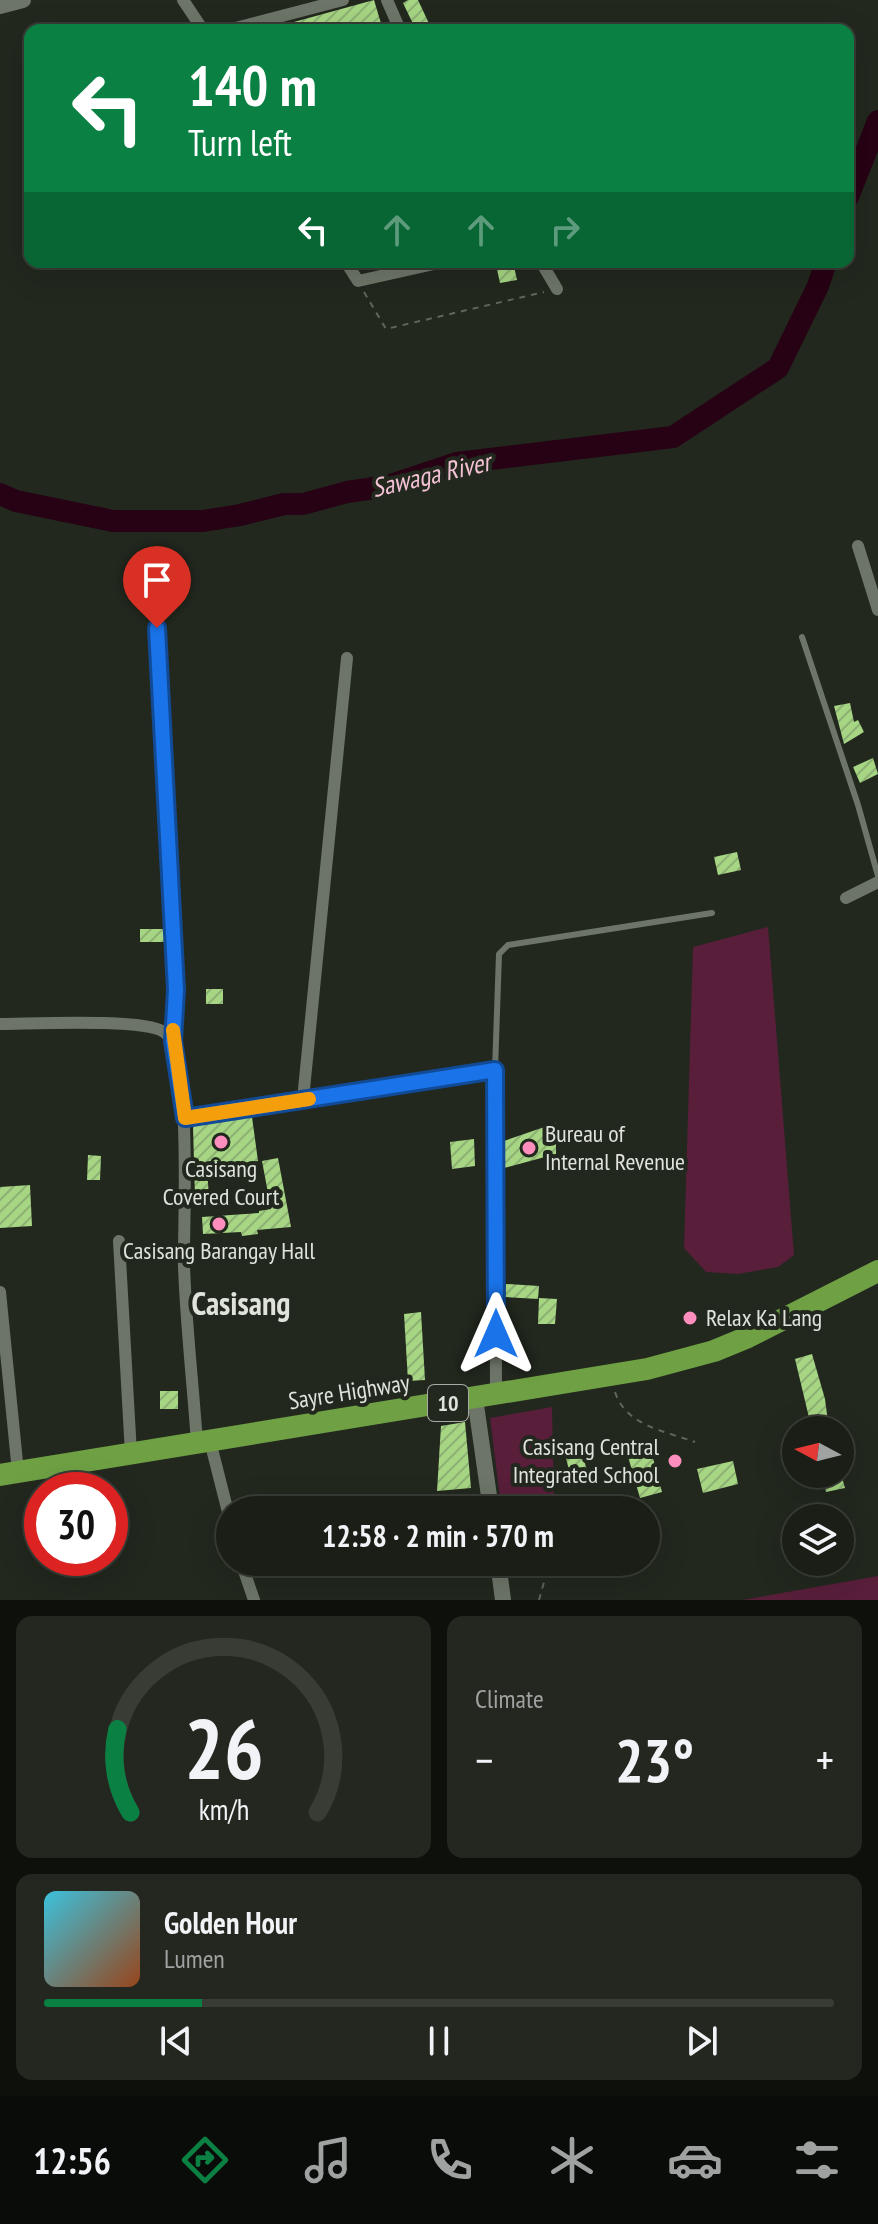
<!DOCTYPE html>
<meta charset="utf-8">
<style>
:root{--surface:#1a1e16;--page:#23271f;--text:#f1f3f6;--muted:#9fa2a1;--line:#383c35;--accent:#0b8043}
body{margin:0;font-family:"PT Sans Narrow",sans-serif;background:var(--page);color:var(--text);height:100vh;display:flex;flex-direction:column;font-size:30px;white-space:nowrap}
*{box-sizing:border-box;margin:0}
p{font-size:26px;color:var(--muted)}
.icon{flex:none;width:44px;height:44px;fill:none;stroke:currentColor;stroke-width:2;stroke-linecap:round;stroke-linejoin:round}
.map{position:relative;height:1600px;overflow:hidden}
.drawer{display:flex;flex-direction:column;gap:16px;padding:16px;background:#0e100c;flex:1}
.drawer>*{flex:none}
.top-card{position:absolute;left:24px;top:24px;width:830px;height:244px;border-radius:16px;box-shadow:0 8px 32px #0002,0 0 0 2px var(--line);background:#0b8043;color:#fff;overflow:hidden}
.needle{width:52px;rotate:277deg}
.fabs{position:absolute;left:782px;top:1416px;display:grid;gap:16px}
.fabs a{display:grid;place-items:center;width:72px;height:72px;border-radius:50%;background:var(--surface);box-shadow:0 8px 32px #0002,0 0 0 2px var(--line);font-size:40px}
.speed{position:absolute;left:24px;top:1472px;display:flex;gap:16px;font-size:40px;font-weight:700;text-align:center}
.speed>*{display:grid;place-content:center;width:104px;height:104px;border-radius:50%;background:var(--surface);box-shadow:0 8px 32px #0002,0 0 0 2px var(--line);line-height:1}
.speed .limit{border:12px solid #d22;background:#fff;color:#111}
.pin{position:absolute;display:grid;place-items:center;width:68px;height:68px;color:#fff;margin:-82px -34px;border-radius:50% 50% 50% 0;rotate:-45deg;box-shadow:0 0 8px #0007}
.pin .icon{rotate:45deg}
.me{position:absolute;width:88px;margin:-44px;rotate:0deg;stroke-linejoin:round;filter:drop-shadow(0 0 6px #0008)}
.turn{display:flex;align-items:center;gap:28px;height:168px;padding:0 32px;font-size:36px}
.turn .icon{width:104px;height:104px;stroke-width:2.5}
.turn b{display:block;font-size:56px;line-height:68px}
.lanes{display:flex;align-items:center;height:76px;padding:0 32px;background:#0003;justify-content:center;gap:40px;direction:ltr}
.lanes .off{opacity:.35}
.big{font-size:60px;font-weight:800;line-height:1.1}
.drawer .card{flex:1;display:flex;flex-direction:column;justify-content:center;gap:12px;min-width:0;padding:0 28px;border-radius:16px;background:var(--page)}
.drawer .dial{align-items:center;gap:0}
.dial svg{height:208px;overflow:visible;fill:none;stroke:var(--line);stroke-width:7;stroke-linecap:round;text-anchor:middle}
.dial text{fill:var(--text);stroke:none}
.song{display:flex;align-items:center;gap:24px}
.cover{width:96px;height:96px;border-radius:12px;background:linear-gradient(135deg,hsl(190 70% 55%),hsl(20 70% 35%))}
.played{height:8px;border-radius:4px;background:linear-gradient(90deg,var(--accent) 20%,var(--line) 20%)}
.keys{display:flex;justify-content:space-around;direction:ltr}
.heat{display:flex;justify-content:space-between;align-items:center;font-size:44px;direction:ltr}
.drawer .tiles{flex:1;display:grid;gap:16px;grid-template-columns:1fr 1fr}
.card:last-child{grid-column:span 2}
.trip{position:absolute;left:216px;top:1496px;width:444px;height:80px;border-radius:40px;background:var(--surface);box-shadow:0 8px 32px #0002,0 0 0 2px var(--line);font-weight:800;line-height:80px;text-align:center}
.menu{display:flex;height:128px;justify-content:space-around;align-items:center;background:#0a0c09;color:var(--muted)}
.menu .icon{width:56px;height:56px}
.menu .on{color:var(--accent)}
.menu b{font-size:36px;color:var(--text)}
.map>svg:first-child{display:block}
</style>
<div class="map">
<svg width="878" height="1600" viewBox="0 0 878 1600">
<defs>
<pattern id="building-hatch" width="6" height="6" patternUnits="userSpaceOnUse" patternTransform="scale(2)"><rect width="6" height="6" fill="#a6d583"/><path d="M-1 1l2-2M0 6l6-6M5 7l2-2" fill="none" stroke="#8db173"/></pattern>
</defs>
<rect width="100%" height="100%" fill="#22281e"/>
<g fill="#581e3a">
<polygon points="768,927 794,1255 778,1267 738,1274 706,1272 684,1248 693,947"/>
<polygon points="552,1407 554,1502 501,1506 490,1418"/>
<polygon points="878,1576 878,1600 743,1600"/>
</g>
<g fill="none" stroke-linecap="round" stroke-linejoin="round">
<g stroke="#270114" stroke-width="22">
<polyline points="848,197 878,121"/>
<polyline points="0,494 16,501 113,521 203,521 240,515 284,504 303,504 347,492 388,486 457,463 673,437 778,368 818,286 826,262"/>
</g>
</g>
<g fill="url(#building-hatch)">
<polygon points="374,0 383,30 273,30 272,28"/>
<polygon points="408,0 418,0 432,30 416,30 403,3"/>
<polygon points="513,262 517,280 500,283 496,265"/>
<polygon points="850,703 854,722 858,720 864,732 844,744 834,706"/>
<polygon points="873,758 878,774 860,783 853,767"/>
<polygon points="737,852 741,870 718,875 714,857"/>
<rect x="140" y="929" width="24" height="13"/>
<rect x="206" y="989" width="17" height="15"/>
<polygon points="252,1117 258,1161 207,1169 209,1197 195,1198 193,1126"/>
<polygon points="556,1123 556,1154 504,1168 504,1141"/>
<polygon points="474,1139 475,1166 452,1169 450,1142"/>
<polygon points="88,1155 101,1156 100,1180 87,1180"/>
<polygon points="278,1158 291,1227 257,1230 258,1234 242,1236 241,1232 203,1234 202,1217 259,1213 259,1211 271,1209 262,1161"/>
<polygon points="30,1185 32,1226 0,1228 0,1187"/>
<polygon points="506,1284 539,1286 538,1299 505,1297"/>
<polygon points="539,1298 557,1299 555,1324 538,1324"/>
<polygon points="421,1312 425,1380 408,1381 404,1314"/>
<polygon points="812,1354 825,1399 829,1430 812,1430 795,1359"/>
<rect x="160" y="1391" width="18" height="18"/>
<polygon points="465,1422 471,1488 437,1491 441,1426"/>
<polygon points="580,1445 589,1478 572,1482 564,1450"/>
<polygon points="650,1447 662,1492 640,1498 627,1453"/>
<polygon points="733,1461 738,1484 703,1493 697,1469"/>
<polygon points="822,1474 841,1474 845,1488 826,1492"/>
</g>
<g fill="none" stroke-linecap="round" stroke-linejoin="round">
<g stroke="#60655c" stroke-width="2" stroke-dasharray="6 6" stroke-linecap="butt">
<polyline points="364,292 386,329 544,292"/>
<path d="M615 1392C626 1426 665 1431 695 1442"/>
<polyline points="539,1600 544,1582 555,1562"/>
</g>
<g stroke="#6d7568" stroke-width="6">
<polyline points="802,637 858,805 878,876"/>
<polyline points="495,1070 499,954 508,945 712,913"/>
</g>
<g stroke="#6d7568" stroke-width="12">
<polyline points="183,0 203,30"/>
<polyline points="387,0 400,30"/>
<polyline points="228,30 343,0"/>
<polyline points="346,262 358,281 443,262"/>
<polyline points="541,262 557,289"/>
<polyline points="858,546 878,610"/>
<polyline points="157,628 176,990 173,1041"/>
<polyline points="846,898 878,882"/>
<path d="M0 1024C31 1024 143 1018 164 1032 193 1051 183 1228 184 1266 186 1325 193 1384 197 1443"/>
<polyline points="303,1099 347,658"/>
<polyline points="185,1118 495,1070 496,1395"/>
<polyline points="119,1241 131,1454"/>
<polyline points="0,1292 18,1472"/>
<polyline points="210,1441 230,1520"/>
<polyline points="241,1562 254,1600"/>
</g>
<g stroke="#6d7568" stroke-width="16">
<polyline points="0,6 23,0"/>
<polyline points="475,1398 491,1510"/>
<polyline points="498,1562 503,1600"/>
</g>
<polyline stroke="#6fa144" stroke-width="22" points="0,1475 647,1369 714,1351 748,1337 878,1271"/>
</g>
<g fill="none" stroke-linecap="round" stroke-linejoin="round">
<defs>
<polyline id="route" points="157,628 176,990 173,1041 185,1118 495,1070 496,1334"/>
</defs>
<use href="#route" stroke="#114b97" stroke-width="20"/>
<use href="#route" stroke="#1a73e8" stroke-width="14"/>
<polyline stroke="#f59e0b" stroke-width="14" points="173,1030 185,1118 309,1099"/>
</g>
<g fill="#fd8ebe" stroke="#22281e" stroke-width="3">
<circle cx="221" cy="1142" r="8"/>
<circle cx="529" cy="1148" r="8"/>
<circle cx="219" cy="1224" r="8"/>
<circle cx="690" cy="1318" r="8"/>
<circle cx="675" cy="1461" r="8"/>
</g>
<g text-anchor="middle" stroke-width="8" stroke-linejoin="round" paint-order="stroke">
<rect fill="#22281e" stroke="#a6aba3" stroke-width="2" x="428" y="1385" width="40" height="36" rx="6"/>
<g font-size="22" font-weight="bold" fill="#dfe3dc">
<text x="448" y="1411">10</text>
</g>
<g font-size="24" fill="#dfe3dc" stroke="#22281e" text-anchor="start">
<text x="545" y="1142">Bureau of<tspan x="545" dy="28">Internal Revenue</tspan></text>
<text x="221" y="1177" text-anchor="middle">Casisang<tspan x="221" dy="28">Covered Court</tspan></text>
<text x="219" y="1259" text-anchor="middle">Casisang Barangay Hall</text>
<text x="706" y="1326">Relax Ka Lang</text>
<text x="659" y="1455" text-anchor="end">Casisang Central<tspan x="659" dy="28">Integrated School</tspan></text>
</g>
<g font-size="24" fill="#dfe3dc" stroke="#22281e">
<text transform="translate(349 1392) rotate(-9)" y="8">Sayre Highway</text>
</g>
<g font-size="26" font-style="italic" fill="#f3c2d5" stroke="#22281e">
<text transform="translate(431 475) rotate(-13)" y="9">Sawaga River</text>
</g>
<g font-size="32" font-weight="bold" fill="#dfe3dc" stroke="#22281e">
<text x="241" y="1315">Casisang</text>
</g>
</g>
</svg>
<div class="fabs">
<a><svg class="needle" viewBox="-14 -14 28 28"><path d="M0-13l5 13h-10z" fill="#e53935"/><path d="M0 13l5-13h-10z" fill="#9fa2a1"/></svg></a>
<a><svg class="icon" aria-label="layers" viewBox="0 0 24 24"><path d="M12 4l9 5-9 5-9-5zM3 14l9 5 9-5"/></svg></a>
</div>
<div class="speed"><div class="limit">30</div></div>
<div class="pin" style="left:157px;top:628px;background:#d93025"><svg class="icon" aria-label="arrive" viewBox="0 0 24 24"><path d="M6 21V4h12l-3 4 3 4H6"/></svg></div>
<svg class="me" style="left:496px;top:1334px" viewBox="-20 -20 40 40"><path d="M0-17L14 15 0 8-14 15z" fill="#1a73e8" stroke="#fff" stroke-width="4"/></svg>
<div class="trip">12:58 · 2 min · 570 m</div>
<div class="top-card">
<div class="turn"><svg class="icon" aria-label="left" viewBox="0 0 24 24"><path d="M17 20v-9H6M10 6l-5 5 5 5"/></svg><div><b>140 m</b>Turn left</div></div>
<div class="lanes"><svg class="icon" aria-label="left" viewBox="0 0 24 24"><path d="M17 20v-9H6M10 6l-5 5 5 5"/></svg><svg class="icon off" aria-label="ahead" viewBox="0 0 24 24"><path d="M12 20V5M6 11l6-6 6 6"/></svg><svg class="icon off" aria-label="ahead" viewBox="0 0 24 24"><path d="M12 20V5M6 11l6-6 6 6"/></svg><svg class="icon off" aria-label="right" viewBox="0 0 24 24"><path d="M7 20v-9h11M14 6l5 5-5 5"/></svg></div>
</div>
</div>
<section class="drawer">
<div class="tiles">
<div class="card dial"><svg viewBox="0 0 100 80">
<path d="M14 69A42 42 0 1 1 86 69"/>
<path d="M14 69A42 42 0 0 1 9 37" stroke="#0b8043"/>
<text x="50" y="56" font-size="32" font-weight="700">26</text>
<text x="50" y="72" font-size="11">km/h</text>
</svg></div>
<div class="card"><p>Climate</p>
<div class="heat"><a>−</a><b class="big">23°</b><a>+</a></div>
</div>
<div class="card">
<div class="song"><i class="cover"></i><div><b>Golden Hour</b><p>Lumen</p></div></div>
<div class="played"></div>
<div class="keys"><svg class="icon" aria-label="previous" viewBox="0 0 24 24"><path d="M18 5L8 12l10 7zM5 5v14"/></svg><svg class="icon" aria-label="pause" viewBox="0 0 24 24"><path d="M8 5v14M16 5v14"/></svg><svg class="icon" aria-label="next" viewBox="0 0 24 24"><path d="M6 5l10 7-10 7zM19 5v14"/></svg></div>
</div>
</div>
</section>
<nav class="menu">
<b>12:56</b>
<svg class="icon on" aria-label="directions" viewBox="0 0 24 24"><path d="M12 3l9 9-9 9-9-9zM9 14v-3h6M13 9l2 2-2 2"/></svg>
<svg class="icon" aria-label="music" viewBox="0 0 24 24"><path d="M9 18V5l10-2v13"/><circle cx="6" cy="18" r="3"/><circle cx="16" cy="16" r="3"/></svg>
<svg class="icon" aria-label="phone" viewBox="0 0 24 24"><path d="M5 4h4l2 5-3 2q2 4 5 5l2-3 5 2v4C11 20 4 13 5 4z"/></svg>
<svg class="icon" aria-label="climate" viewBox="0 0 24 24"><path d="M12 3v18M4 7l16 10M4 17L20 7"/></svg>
<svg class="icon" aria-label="car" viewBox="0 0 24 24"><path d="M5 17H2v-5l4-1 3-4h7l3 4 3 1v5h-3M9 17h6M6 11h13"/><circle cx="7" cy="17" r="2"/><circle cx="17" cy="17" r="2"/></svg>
<svg class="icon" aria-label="filters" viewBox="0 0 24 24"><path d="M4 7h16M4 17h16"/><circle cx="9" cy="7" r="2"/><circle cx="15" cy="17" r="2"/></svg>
</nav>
